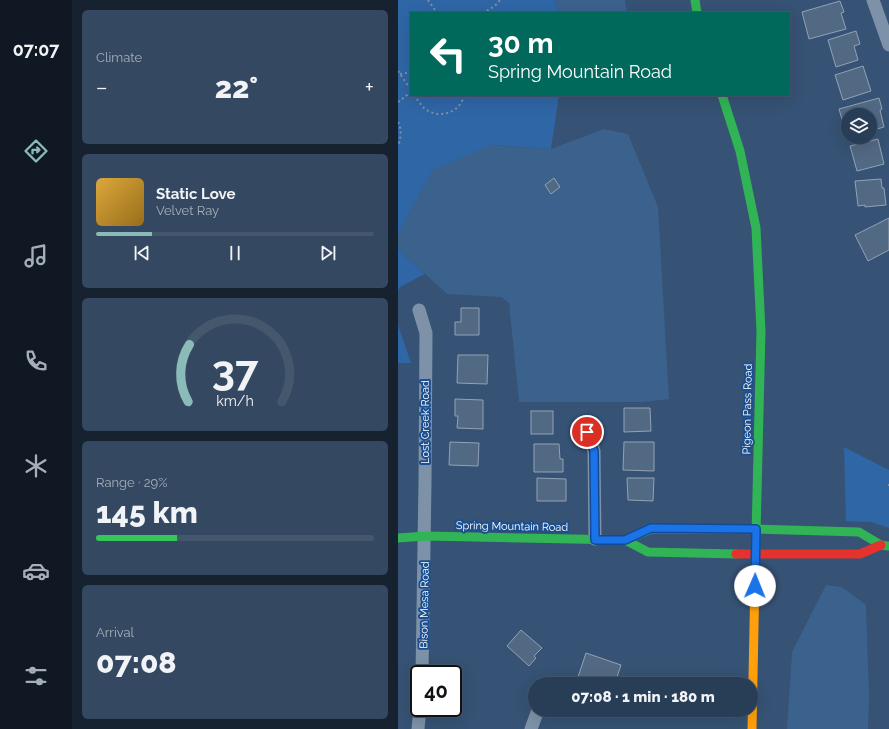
<!DOCTYPE html>
<meta charset="utf-8">
<style>
:root{--surface:#283e57;--page:#344961;--text:#f1f3f6;--muted:#a5aeba;--line:#44576d;--accent:#8bbbb9}
body{margin:0;font-family:Raleway,sans-serif;background:var(--page);color:var(--text);height:100vh;display:flex;flex-direction:column;font-size:15px;white-space:nowrap}
*{box-sizing:border-box;margin:0}
p{font-size:13px;color:var(--muted)}
.icon{flex:none;width:22px;height:22px;fill:none;stroke:currentColor;stroke-width:2;stroke-linecap:round;stroke-linejoin:round}
.map{position:relative;flex:1;overflow:hidden}
.sheet{display:flex;flex-direction:column;gap:10px;padding:10px;background:#162230;width:326px}
.sheet>*{flex:none}
.guide{position:absolute;left:12px;top:12px;width:380px;height:84px;border-radius:0px;box-shadow:0 4px 16px #0002,0 0 0 1px var(--line);background:#00695c;color:#fff;overflow:hidden}
.controls{position:absolute;left:443px;top:108px;display:grid;gap:8px}
.controls a{display:grid;place-items:center;width:36px;height:36px;border-radius:50%;background:var(--surface);box-shadow:0 4px 16px #0002,0 0 0 1px var(--line);font-size:20px}
.speed{position:absolute;left:12px;top:665px;display:flex;gap:8px;font-size:20px;font-weight:700;text-align:center}
.speed>*{display:grid;place-content:center;width:52px;height:52px;border-radius:50%;background:var(--surface);box-shadow:0 4px 16px #0002,0 0 0 1px var(--line);line-height:1}
.speed .limit{border:2px solid #111;border-radius:6px;background:#fff;color:#111}
.pin{position:absolute;display:grid;place-items:center;width:34px;height:34px;color:#fff;margin:-17px;border:2px solid #fff;border-radius:50%;box-shadow:0 1px 4px #0007}
.me{position:absolute;width:44px;margin:-22px;rotate:1deg;stroke-linejoin:round;filter:drop-shadow(0 0 3px #0008)}
.turn{display:flex;align-items:center;gap:14px;height:84px;padding:0 12px;font-size:18px}
.turn .icon{width:52px;height:52px;stroke-width:2.5}
.turn b{display:block;font-size:28px;line-height:34px}
.big{font-size:30px;font-weight:800;line-height:1.1}
.sheet .tile{flex:1;display:flex;flex-direction:column;justify-content:center;gap:6px;min-width:0;padding:0 14px;border-radius:6px;background:var(--page)}
.sheet .dial{align-items:center;gap:0}
.dial svg{height:104px;overflow:visible;fill:none;stroke:var(--line);stroke-width:7;stroke-linecap:round;text-anchor:middle}
.dial text{fill:var(--text);stroke:none}
.song{display:flex;align-items:center;gap:12px}
.cover{width:48px;height:48px;border-radius:6px;background:linear-gradient(135deg,hsl(40 70% 55%),hsl(40 70% 35%))}
.played{height:4px;border-radius:2px;background:linear-gradient(90deg,var(--accent) 20%,var(--line) 20%)}
.keys{display:flex;justify-content:space-around;direction:ltr}
.heat{display:flex;justify-content:space-between;align-items:center;font-size:22px;direction:ltr}
.charge{height:6px;border-radius:3px;background:linear-gradient(90deg,#34c759 29%,var(--line) 0)}
.trip{position:absolute;left:130px;top:677px;width:230px;height:40px;border-radius:20px;background:var(--surface);box-shadow:0 4px 16px #0002,0 0 0 1px var(--line);font-weight:800;line-height:40px;text-align:center}
main{display:flex;flex:1;min-height:0}
.tab-bar{display:flex;flex-direction:column;width:72px;justify-content:space-around;align-items:center;background:#101923;color:var(--muted)}
.tab-bar .icon{width:28px;height:28px}
.tab-bar .active{color:var(--accent)}
.tab-bar b{font-size:18px;color:var(--text)}
.map>svg:first-child{display:block}
</style>
<main>
<nav class="tab-bar">
<b>07:07</b>
<svg class="icon active" aria-label="directions" viewBox="0 0 24 24"><path d="M12 3l9 9-9 9-9-9zM9 14v-3h6M13 9l2 2-2 2"/></svg>
<svg class="icon" aria-label="music" viewBox="0 0 24 24"><path d="M9 18V5l10-2v13"/><circle cx="6" cy="18" r="3"/><circle cx="16" cy="16" r="3"/></svg>
<svg class="icon" aria-label="phone" viewBox="0 0 24 24"><path d="M5 4h4l2 5-3 2q2 4 5 5l2-3 5 2v4C11 20 4 13 5 4z"/></svg>
<svg class="icon" aria-label="climate" viewBox="0 0 24 24"><path d="M12 3v18M4 7l16 10M4 17L20 7"/></svg>
<svg class="icon" aria-label="car" viewBox="0 0 24 24"><path d="M5 17H2v-5l4-1 3-4h7l3 4 3 1v5h-3M9 17h6M6 11h13"/><circle cx="7" cy="17" r="2"/><circle cx="17" cy="17" r="2"/></svg>
<svg class="icon" aria-label="filters" viewBox="0 0 24 24"><path d="M4 7h16M4 17h16"/><circle cx="9" cy="7" r="2"/><circle cx="15" cy="17" r="2"/></svg>
</nav>
<section class="sheet">
<div class="tile"><p>Climate</p>
<div class="heat"><a>−</a><b class="big">22°</b><a>+</a></div>
</div>
<div class="tile">
<div class="song"><i class="cover"></i><div><b>Static Love</b><p>Velvet Ray</p></div></div>
<div class="played"></div>
<div class="keys"><svg class="icon" aria-label="previous" viewBox="0 0 24 24"><path d="M18 5L8 12l10 7zM5 5v14"/></svg><svg class="icon" aria-label="pause" viewBox="0 0 24 24"><path d="M8 5v14M16 5v14"/></svg><svg class="icon" aria-label="next" viewBox="0 0 24 24"><path d="M6 5l10 7-10 7zM19 5v14"/></svg></div>
</div>
<div class="tile dial"><svg viewBox="0 0 100 80">
<path d="M14 69A42 42 0 1 1 86 69"/>
<path d="M14 69A42 42 0 0 1 15 25" stroke="#8bbbb9"/>
<text x="50" y="56" font-size="32" font-weight="700">37</text>
<text x="50" y="72" font-size="11">km/h</text>
</svg></div>
<div class="tile"><p>Range · 29%</p><b class="big">145 km</b><div class="charge"></div></div>
<div class="tile"><p>Arrival</p><b class="big">07:08</b></div>
</section>
<div class="map">
<svg width="491" height="729" viewBox="0 0 491 729">
<rect width="100%" height="100%" fill="#365274"/>
<g fill="#2f66a5">
<polygon points="0,0 157,0 161,13 13,13 13,95 161,95 153,149 93,145 0,234"/>
<polygon points="0,249 27,274 2,287 0,291"/>
<polygon points="0,325 13,363 0,363"/>
<polygon points="446,447 491,470 491,528 473,522 448,521"/>
</g>
<g fill="#3b618d">
<polygon points="157,0 227,0 229,13 161,13"/>
<polygon points="206,129 230,134 260,207 271,399 244,402 121,402 111,303 103,297 49,294 0,249 0,234 34,170 93,145 153,149"/>
<polygon points="428,585 444,587 468,605 471,696 470,729 389,729 394,652"/>
</g>
<g fill="#526984" stroke="#92a2b6">
<polygon points="442,1 446,12 443,13 448,29 411,39 404,12"/>
<polygon points="458,31 462,44 456,46 460,60 438,67 430,40"/>
<polygon points="465,66 473,91 445,100 437,75"/>
<polygon points="481,98 484,109 482,110 486,127 472,131 472,115 450,115 450,137 449,137 441,109"/>
<polygon points="480,139 486,164 459,171 452,146"/>
<polygon points="156,178 162,187 153,194 147,185"/>
<polygon points="483,179 484,188 486,188 488,205 467,207 467,205 460,206 457,181"/>
<polygon points="491,218 491,250 470,261 457,235"/>
<polygon points="63,308 81,308 81,335 57,335 57,322 63,322"/>
<polygon points="60,355 90,355 89,384 59,383"/>
<polygon points="57,399 85,400 85,429 59,428 60,416 57,416"/>
<polygon points="226,408 252,408 253,431 226,432"/>
<rect x="133" y="411" width="22" height="23"/>
<polygon points="52,442 81,443 80,466 51,465"/>
<polygon points="226,442 256,442 256,471 225,470"/>
<polygon points="136,444 161,444 162,459 165,459 165,472 136,472"/>
<polygon points="139,478 168,479 168,501 139,501"/>
<polygon points="229,478 256,478 255,501 230,500"/>
<polygon points="123,630 144,648 136,656 138,658 131,666 109,646"/>
<polygon points="188,653 223,665 219,677 223,678 221,684 190,684 179,680"/>
</g>
<g fill="none" stroke-linecap="round" stroke-linejoin="round">
<g stroke="#7d92a8" stroke-width="2" stroke-dasharray="2 3" stroke-linecap="butt">
<polyline points="30,0 39,13"/>
<path d="M79 13C89 12 96 8 102 0"/>
<polyline points="0,71 13,90"/>
<polyline points="2,74 13,72"/>
<path d="M16 95C19 99 22 104 26 108 40 120 63 113 66 95"/>
<polyline points="0,102 13,92"/>
<path d="M0 122C4 129 3 138 0 146"/>
<polyline points="491,484 491,488"/>
</g>
<g stroke="#7d92a8" stroke-width="13">
<polyline points="475,0 491,45"/>
<polyline points="21,310 28,333 27,482 24,674"/>
<polyline points="189,432 196,451 197,539"/>
<polyline points="20,729 22,708"/>
<polyline points="133,729 140,710"/>
</g>
<g stroke="#30b455" stroke-width="9">
<polyline points="297,0 299,13"/>
<polyline points="324,95 342,151 358,228 363,331 357,575"/>
<polyline points="0,538 27,536 227,540 250,552 338,554"/>
<polyline points="227,540 253,529 358,529 461,532 483,545 490,546"/>
</g>
<polyline stroke="#ff9f0a" stroke-width="9" points="354,729 357,575"/>
<polyline stroke="#e5322d" stroke-width="9" points="338,554 462,554 483,545"/>
</g>
<g fill="none" stroke-linecap="round" stroke-linejoin="round">
<defs>
<polyline id="route" points="189,432 196,451 197,540 227,540 253,528 358,529 357,586"/>
</defs>
<use href="#route" stroke="#114b97" stroke-width="10"/>
<use href="#route" stroke="#1a73e8" stroke-width="7"/>
</g>
<g text-anchor="middle" stroke-width="4" stroke-linejoin="round" paint-order="stroke">
<g font-size="11" fill="#fff" stroke="#1b4f8f">
<text transform="translate(349 409) rotate(-89)" y="4">Pigeon Pass Road</text>
<text transform="translate(27 422) rotate(-90)" y="4">Lost Creek Road</text>
<text transform="translate(114 526) rotate(1)" y="4">Spring Mountain Road</text>
<text transform="translate(26 605) rotate(-89)" y="4">Bison Mesa Road</text>
</g>
</g>
</svg>
<div class="controls">
<a><svg class="icon" aria-label="layers" viewBox="0 0 24 24"><path d="M12 4l9 5-9 5-9-5zM3 14l9 5 9-5"/></svg></a>
</div>
<div class="speed"><div class="limit">40</div></div>
<div class="pin" style="left:189px;top:432px;background:#d93025"><svg class="icon" aria-label="arrive" viewBox="0 0 24 24"><path d="M6 21V4h12l-3 4 3 4H6"/></svg></div>
<svg class="me" style="left:357px;top:586px" viewBox="-20 -20 40 40"><circle r="19" fill="#fff"/><path d="M0-13L10 11 0 6-10 11z" fill="#1a73e8"/></svg>
<div class="trip">07:08 · 1 min · 180 m</div>
<div class="guide">
<div class="turn"><svg class="icon" aria-label="left" viewBox="0 0 24 24"><path d="M17 20v-9H6M10 6l-5 5 5 5"/></svg><div><b>30 m</b>Spring Mountain Road</div></div>
</div>
</div>
</main>
